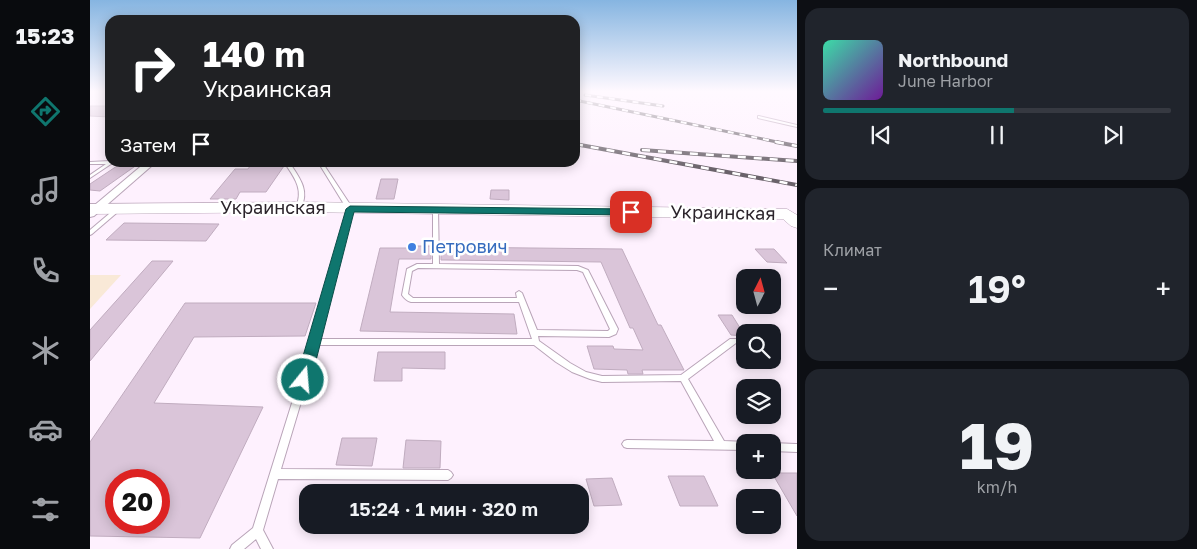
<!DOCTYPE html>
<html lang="ru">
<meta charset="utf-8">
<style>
:root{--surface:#171b24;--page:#20242c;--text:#f1f3f6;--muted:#9ea1a6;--line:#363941;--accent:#0f766e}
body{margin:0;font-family:"Golos Text",sans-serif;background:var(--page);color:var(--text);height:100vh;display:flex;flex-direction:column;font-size:19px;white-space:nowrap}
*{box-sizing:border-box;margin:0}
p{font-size:16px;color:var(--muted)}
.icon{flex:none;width:28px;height:28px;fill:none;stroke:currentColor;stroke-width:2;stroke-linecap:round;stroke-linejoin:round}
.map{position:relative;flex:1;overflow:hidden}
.side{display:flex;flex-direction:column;gap:8px;padding:8px;background:#0d0f14;width:400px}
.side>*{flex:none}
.top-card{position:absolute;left:15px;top:15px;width:475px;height:152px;border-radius:15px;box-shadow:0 2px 12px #0003;background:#202124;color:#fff;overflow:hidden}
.needle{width:32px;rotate:6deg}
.fabs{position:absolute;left:646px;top:269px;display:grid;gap:10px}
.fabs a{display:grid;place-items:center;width:45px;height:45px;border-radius:10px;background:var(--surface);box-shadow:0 2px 12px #0003;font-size:25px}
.speed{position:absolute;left:15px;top:469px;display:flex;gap:10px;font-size:25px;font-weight:700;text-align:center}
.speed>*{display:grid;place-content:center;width:65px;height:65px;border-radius:50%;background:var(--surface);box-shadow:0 2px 12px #0003;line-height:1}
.speed .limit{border:8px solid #d22;background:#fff;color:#111}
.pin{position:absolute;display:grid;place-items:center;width:42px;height:42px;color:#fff;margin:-21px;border-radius:10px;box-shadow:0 2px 8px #0006}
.me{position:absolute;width:55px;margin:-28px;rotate:17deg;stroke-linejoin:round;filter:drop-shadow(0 0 4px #0008)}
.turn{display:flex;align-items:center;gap:18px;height:105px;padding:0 15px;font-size:22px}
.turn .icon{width:65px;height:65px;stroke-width:2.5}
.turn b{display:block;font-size:35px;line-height:42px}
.then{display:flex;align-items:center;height:48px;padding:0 15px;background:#0003;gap:10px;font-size:19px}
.big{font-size:38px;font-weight:600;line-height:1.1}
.side .card{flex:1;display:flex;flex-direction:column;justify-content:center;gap:8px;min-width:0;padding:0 18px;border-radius:15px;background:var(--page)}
.side .dial{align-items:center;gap:0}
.dial b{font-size:65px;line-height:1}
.song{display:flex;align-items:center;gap:15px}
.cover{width:60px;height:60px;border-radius:8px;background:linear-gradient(135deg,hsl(160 70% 55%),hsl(280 70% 35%))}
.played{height:5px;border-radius:2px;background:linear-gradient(90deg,var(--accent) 55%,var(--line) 55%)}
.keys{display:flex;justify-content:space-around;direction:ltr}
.heat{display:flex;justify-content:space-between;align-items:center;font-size:28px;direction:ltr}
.trip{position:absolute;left:209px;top:484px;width:290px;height:50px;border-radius:15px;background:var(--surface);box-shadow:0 2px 12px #0003;font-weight:600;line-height:50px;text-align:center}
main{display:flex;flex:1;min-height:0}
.dock{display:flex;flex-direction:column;width:90px;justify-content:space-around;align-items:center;background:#090b0e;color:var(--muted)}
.dock .icon{width:35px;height:35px}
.dock .active{color:var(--accent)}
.dock b{font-size:22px;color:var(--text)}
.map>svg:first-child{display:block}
</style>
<main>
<nav class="dock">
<b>15:23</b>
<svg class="icon active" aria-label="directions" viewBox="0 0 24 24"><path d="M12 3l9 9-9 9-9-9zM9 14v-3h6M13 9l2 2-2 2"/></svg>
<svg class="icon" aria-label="music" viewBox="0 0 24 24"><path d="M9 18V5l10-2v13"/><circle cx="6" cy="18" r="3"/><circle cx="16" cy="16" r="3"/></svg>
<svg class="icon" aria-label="phone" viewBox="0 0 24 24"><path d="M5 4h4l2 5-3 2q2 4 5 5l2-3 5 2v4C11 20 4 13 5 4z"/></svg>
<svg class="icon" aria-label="climate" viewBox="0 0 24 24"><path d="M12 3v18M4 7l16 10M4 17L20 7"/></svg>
<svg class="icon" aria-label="car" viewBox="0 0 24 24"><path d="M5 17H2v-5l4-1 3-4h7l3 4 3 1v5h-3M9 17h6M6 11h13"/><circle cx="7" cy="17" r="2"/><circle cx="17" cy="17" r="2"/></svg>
<svg class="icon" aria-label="filters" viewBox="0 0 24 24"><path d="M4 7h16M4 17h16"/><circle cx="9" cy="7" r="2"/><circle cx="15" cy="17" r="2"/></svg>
</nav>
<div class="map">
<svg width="707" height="549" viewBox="0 0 707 549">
<rect width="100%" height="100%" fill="#fef1fe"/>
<polygon fill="#f9e9d7" points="0,275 31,275 0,309"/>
<g fill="#dac5d9" stroke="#c0acbf" fill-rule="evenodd">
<polygon points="0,106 20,106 20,117 0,116"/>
<polygon points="33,162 51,162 10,191 0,190 0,184"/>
<polygon points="160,166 194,166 176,192 150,192 146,199 120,199 145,169 158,169"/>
<polygon points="291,179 308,179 304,199 286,199"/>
<polygon points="401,190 419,190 419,200 400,199"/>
<polygon points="34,223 129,224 116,241 16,240"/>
<polygon points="318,246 341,246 341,259 309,259 300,312 424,314 427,334 270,331 290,248 318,248"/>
<polygon points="351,247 532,249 568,325 571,325 594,370 552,370 553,374 538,374 537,370 504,369 497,346 523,346 524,349 553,350 543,328 540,328 511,262 354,260 351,260"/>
<polygon points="665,249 684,249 697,263 677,262"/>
<polygon points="62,261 83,261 0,361 0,330"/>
<path d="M95 303H226L215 336 104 337 64 403 173 407 110 538 0 536V442ZM26 480H69V522H26Z"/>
<polygon points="628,315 642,315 655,336 641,335"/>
<polygon points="288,352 355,352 355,369 312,368 312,381 284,381"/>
<polygon points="252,438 287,438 282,466 246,465"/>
<polygon points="316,440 351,441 350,468 313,468"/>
<polygon points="682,473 707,473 707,516"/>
<polygon points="578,476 614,476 628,506 590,506"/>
<polygon points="522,478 532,505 504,506 496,479"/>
</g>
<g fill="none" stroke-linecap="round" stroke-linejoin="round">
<defs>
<g id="lane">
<polygon points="669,116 707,125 707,127 668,118 668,116"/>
<polygon points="20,161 20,162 24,162 0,178 0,175 16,164 0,164 0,162"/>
<path d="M194 162H199C209 177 220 190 211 208L209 209 206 207C214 189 204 177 194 162Z"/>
<path d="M228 162H232L263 209 229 339H442L429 302H321C317 301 314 298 312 295L317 269 327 264H343V210L344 209H348L349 264 488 266 498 270 528 329 526 334 519 337 448 336 449 341 480 363 496 372 512 376 591 375 640 339H646L647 341 646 343 598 379 634 441 657 442H655V450L537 448 534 447 532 444 534 441 537 440 624 441 591 381 512 382 500 379 482 372 466 362 444 345H228L191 469 358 470 361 472 363 475 361 478 358 480 188 479 173 530 183 549H171L166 539 154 549H140L142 545 163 528 221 342 257 209ZM328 268 487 270 493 272 520 329 518 331 447 330 432 293 429 291 426 293 427 298H323L318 294 322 271Z"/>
<polygon points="28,207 30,208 30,210 2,234 0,235 0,230 26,208"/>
<polygon points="682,443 706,444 707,444 707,452 682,451"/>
</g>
<polygon id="street" points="56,162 66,162 4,216 0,217 0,209"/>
<polygon id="secondary" points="209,202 697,209 707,215 707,228 701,226 693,219 209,212 0,214 0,204"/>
</defs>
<use href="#lane" stroke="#b9a4b8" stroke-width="2"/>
<use href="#street" stroke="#b9a4b8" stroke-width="2"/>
<use href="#secondary" stroke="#b9a4b8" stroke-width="1"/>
<use href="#lane" fill="#fff" fill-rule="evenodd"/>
<use href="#street" fill="#fff" fill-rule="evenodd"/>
<use href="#secondary" fill="#fff" fill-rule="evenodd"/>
<defs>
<g id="rail-far1">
<polyline points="495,95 573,106"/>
<polyline points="485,100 692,143"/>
</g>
<g id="rail">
<polyline points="686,142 707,146"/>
<polyline points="485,144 707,185"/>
<polyline points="552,150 707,161"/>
</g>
</defs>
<use href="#rail-far1" stroke="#6a626a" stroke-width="3"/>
<use href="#rail" stroke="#6a626a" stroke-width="4"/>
<use href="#rail-far1" stroke="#fff" stroke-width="2" stroke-dasharray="6" stroke-linecap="butt"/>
<use href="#rail" stroke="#fff" stroke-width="2.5" stroke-dasharray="8" stroke-linecap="butt"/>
</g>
<linearGradient id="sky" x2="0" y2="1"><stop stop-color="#86b5e1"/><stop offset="0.54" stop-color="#fff9ff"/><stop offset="1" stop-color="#fff9ff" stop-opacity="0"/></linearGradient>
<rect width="707" height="169" fill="url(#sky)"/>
<polygon fill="#0f766e" stroke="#0a4d48" points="260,206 541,209 546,212 541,215 264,212 221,380 218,384 213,386 208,384 206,380 256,209"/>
<circle fill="#3f7fe0" stroke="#fff" stroke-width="2" cx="322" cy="247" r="5"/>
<g text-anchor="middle" stroke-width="5" stroke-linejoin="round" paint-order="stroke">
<g font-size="18" fill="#2b242b" stroke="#fff">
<text x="183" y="214">Украинская</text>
<text transform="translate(633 213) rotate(1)" y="6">Украинская</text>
</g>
<g font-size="18" fill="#366cbe" stroke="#fff" text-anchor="start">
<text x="332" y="253">Петрович</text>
</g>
</g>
</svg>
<div class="fabs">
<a><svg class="needle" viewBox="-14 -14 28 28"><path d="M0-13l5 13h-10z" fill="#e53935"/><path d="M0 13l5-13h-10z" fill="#9ea1a6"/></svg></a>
<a><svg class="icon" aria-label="search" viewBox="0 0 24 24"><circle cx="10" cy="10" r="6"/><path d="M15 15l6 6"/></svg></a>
<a><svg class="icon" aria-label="layers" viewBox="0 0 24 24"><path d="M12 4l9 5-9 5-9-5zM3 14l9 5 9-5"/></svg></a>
<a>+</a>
<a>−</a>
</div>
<div class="speed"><div class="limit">20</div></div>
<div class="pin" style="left:541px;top:212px;background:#d93025"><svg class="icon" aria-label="arrive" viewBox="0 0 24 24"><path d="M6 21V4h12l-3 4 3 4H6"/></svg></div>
<svg class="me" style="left:213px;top:380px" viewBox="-20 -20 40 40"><circle r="17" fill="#0f766e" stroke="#fff" stroke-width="3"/><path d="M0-11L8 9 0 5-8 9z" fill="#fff"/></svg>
<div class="trip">15:24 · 1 мин · 320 m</div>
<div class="top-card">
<div class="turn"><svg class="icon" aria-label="right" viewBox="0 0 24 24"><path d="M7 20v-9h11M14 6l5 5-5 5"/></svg><div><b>140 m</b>Украинская</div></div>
<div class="then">Затем<svg class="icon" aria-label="arrive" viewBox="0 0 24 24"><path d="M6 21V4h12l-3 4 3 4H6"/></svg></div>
</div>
</div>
<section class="side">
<div class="card">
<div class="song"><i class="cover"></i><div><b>Northbound</b><p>June Harbor</p></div></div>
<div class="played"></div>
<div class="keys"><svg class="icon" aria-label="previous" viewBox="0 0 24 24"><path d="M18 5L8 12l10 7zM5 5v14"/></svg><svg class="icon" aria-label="pause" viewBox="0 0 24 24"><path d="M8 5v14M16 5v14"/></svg><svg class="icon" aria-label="next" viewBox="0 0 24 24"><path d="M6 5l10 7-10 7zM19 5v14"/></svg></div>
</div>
<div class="card"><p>Климат</p>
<div class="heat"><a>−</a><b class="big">19°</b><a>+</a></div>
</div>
<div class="card dial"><b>19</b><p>km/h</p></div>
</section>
</main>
